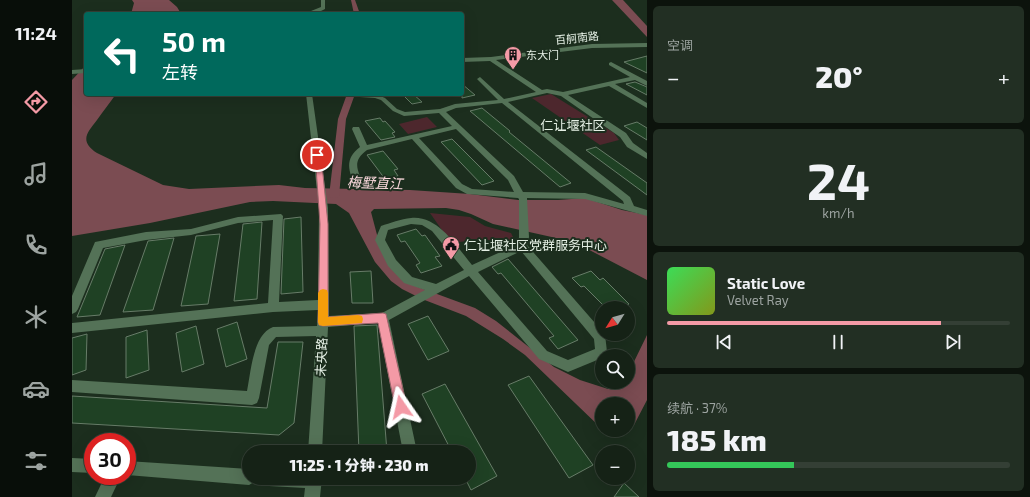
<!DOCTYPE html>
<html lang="zh">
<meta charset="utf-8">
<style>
:root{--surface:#152216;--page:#222f23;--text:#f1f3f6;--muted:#9da4a1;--line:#343f35;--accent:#f49aa6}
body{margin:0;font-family:"Exo 2","Noto Sans SC",sans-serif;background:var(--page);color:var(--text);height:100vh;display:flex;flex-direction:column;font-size:15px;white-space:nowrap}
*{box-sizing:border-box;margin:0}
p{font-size:13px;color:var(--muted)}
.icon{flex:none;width:22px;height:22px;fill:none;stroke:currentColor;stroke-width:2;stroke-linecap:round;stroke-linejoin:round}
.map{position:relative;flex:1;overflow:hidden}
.drawer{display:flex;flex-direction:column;gap:6px;padding:6px;background:#0c130c;width:383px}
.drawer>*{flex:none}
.top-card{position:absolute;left:12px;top:12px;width:380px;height:84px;border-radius:4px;box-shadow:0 4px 16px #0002,0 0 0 1px var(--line);background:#00695c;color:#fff;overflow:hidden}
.needle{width:26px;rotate:233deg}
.tools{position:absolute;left:523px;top:301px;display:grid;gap:8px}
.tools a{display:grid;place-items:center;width:40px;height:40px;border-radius:50%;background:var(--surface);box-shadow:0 4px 16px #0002,0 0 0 1px var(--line);font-size:20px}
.speed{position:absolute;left:12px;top:433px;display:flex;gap:8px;font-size:20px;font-weight:700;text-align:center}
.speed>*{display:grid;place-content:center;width:52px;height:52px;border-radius:50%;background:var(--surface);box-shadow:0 4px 16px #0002,0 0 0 1px var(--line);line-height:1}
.speed .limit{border:6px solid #d22;background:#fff;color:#111}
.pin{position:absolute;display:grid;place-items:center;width:34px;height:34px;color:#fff;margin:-17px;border:2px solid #fff;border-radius:50%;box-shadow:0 1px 4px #0007}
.me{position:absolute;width:44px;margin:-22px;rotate:349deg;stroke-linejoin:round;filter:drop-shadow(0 0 3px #0008)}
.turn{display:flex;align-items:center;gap:14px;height:84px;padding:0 12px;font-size:18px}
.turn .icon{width:52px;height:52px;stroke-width:2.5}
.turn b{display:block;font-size:28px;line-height:34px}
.big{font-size:30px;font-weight:800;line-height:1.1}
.drawer .tile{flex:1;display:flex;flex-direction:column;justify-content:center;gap:6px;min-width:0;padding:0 14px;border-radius:6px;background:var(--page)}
.drawer .dial{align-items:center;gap:0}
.dial b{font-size:52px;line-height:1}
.song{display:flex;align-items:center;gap:12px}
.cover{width:48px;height:48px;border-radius:6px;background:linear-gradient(135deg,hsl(130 70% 55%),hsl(70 70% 35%))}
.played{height:4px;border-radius:2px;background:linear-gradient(90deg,var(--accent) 80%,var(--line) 80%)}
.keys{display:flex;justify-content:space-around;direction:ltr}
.heat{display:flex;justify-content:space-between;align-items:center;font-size:22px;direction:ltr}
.charge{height:6px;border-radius:3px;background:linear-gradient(90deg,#34c759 37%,var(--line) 0)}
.trip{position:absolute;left:170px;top:445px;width:234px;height:40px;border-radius:20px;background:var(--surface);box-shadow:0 4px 16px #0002,0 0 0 1px var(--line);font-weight:800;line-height:40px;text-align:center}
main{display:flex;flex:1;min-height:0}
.dock{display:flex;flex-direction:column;width:72px;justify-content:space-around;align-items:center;background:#080e09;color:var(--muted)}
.dock .icon{width:28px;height:28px}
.dock .active{color:var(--accent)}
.dock b{font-size:18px;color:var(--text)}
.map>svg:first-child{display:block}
</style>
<main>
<nav class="dock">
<b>11:24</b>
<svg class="icon active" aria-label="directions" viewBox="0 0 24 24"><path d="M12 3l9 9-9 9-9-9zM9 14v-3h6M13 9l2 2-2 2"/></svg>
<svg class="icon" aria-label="music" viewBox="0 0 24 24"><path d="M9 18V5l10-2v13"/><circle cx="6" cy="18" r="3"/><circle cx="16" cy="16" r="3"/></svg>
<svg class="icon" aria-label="phone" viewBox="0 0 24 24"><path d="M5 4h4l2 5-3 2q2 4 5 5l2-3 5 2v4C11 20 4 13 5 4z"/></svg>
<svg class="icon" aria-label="climate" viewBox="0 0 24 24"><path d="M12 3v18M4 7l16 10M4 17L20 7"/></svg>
<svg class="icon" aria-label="car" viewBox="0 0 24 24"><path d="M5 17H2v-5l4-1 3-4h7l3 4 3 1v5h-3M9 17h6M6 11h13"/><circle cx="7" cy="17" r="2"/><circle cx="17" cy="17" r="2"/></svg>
<svg class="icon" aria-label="filters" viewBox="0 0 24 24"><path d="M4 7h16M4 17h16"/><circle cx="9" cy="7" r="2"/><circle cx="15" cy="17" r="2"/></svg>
</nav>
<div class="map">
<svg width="575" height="497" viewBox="0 0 575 497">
<rect width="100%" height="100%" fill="#1c2e1e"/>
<g fill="#4d272d">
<polygon points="479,94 542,133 547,140 528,145 460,98"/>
<polygon points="355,117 365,127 336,134 327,124"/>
<polygon points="358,213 398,217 413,226 439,233 442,239 435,245 413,239 379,243"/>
</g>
<g fill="#7b4c52">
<polygon points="60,0 97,0 105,7 108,12 106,14 59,14 62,3"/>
<polygon points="540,0 551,0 575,26 575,37"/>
<path d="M14 65V94H44C38 103 31 111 25 120 15 133 7 141 25 153L91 185 117 189 207 185 233 188 338 190 398 194 446 200H486L513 198 550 210 575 215V280L502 242 421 224 399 214 387 210 374 208 302 209 299 212 309 250 346 287 403 308 424 321 482 367 508 380 536 389 548 382H556V374L575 335V400L562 425 556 429V404H530V429L529 428 453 355 431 339 394 316 350 299 330 289 319 281 303 262 277 213 264 204 201 201 178 202 78 223 0 236V80Z"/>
</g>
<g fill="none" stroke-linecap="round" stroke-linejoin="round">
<g fill="#7b4c52" fill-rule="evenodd">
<polygon points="279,0 283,0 288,14 282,14"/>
<polygon points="275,94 283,94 274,119 267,196 262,199 257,196 266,119"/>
</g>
</g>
<g fill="#1f4124" stroke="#677c68">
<polygon points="575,56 575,73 552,62"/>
<polygon points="563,82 575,87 575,95 554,84"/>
<polygon points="390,84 403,95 390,98"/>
<polygon points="330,94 341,94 350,102 340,104"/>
<polygon points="410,108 438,131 437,132 499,183 488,187 398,111"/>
<polygon points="308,118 311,122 313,121 323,132 320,133 323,137 309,140 293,121"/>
<polygon points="565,122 575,128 575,140 552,126"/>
<polygon points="380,139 422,181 410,185 369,142"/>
<polygon points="524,147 575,183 575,195 514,150"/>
<polygon points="311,151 326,169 322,170 326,176 313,179 295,155"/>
<polygon points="229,217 231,292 209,294 212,219"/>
<polygon points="190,222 185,299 162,301 171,224"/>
<polygon points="344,229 350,236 353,235 368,256 363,257 370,266 349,273 344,265 348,263 333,241 329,242 325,235"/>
<polygon points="148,234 136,304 109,306 124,236"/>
<polygon points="102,238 81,310 51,312 76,241"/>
<polygon points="53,245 28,315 5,317 33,249"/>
<polygon points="436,259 506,340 486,349 477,338 482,336 429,273 426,274 420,267"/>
<polygon points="299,271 301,303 280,303 278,272"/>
<polygon points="519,271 528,280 531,278 557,304 547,308 534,308 512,286 509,287 500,278"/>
<polygon points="356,316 377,351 356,360 336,324"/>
<polygon points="165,322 175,359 154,367 145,329"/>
<polygon points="305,325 315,452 287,452 282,326"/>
<polygon points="124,326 132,364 110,372 104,333"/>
<polygon points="75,330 77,370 54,378 54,337"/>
<polygon points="15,334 14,370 0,375 0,338"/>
<polygon points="206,342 231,342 222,423 207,435 0,423 0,396 195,408"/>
<polygon points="457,376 521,465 497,478 436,385"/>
<polygon points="373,384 425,476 399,490 393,478 397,478 397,452 380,452 350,394"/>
<polygon points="552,483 567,497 542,497"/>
</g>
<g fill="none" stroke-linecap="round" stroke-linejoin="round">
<g fill="#547257" fill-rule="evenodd">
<polygon points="249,0 253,0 253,9 243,14 239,14 239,11 249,7"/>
<path d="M575 43V47L520 48 424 60 470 90 475 89 491 92 558 77 537 65V63L539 62 575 81V86L563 80 543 84 575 103V108L537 86 496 95 554 133 561 143 575 153V159L555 147 548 137 489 96 475 93 436 102 558 197 562 206 575 210V216L513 199 455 198 457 237 455 245 530 331V334H533L535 352 533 356H530V358L496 372 467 359 397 276 317 320 345 452H331L306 323 256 327 250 452H236L244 336 204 337 197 345 187 398 185 403 180 405 0 392V380L175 391C179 372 181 334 201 327L245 326 246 310 201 312 0 333V323L196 303 201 220 166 223 119 235 74 240 31 248 6 309 4 312 0 314V296L23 242 74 232 119 229 166 217 209 214 211 216 207 302 246 300 247 208 234 94H240L256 208 257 316 310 313 353 290 332 283 316 266 303 240 309 226C318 223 329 219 339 218 366 215 385 247 400 265L446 244 447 237V199L446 198 395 194 384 188 340 139 295 150C279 162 286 170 292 186L288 189 285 188C276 172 272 159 288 147L280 129 281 127H287L295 145 380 126 367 113 332 116 321 111 309 100 303 98 273 96 270 94 306 95 313 98 325 109 333 112 368 109 383 104 426 100 405 79 408 77 432 99 464 92 418 61 390 62V58L419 57 520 44ZM430 103 551 201 552 204 513 193 451 192 442 176 374 112 384 108ZM384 129 436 180 442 192 400 189 390 184 347 138ZM339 224 350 225 360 231 392 270 364 284 340 277 324 260 313 240 316 230ZM449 251 522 339 523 349 496 360 475 351 406 272Z"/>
<polygon points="14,69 14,73 0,74 0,70"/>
<polygon points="0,458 21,459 21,473 0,472"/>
<polygon points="55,461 177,469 177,478 184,478 182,482 177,485 55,475"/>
<polygon points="33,476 49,476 39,497 23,497"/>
<polygon points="189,478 250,478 248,497 232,497 233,488 197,486 192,483"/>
</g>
</g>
<polygon fill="#f49aa6" stroke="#9f646c" points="243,153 245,153 249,155 256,224 256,317 311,313 314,314 335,407 333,412 329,413 324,412 323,407 306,323 251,326 247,325 246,322 248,224"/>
<polygon fill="#f59e0b" points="251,289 255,290 256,293 256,317 286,315 290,316 291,319 290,323 251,326 247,325 246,322 246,293 248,290"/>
<defs>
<symbol id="building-pin" viewBox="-11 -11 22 30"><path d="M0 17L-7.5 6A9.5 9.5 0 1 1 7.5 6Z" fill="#f49aa6" stroke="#1c2e1e"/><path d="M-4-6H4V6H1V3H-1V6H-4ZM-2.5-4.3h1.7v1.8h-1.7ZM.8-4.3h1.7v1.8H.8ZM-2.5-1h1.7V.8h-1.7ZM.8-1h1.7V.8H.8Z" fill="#111"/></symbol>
<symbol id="civic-pin" viewBox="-11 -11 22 30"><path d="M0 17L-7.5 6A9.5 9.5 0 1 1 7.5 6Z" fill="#f49aa6" stroke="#1c2e1e"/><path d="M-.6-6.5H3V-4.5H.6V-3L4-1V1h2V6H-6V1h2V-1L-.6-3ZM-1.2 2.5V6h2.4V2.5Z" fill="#111"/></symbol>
</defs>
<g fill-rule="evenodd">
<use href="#building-pin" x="431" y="45" width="20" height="27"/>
<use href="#civic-pin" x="369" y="235" width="20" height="27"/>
</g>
<g text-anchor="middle" stroke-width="4" stroke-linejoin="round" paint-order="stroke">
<g font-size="11" fill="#e4efe4" stroke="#1c2e1e">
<text transform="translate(505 38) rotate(-6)" y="4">百舸南路</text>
</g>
<g font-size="11" fill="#e4efe4" stroke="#1c2e1e" text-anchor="start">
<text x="454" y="59">东大门</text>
</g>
<g font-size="13" fill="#e4efe4" stroke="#1c2e1e">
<text x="501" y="130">仁让堰社区</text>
</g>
<g font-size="13" fill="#e4efe4" stroke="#1c2e1e" text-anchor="start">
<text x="392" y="250">仁让堰社区党群服务中心</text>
</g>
<g font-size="13" fill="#e4efe4" stroke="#1c2e1e">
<text transform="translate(249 357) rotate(-87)" y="5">未央路</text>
</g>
<g font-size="14" font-style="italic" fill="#fad8dc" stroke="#1c2e1e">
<text transform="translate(303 183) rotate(2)" y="5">梅墅直江</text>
</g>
</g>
</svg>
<div class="tools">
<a><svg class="needle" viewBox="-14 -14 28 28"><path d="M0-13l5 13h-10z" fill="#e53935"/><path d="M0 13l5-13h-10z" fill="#9da4a1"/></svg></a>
<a><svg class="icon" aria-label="search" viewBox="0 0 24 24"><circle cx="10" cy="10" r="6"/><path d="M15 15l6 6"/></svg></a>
<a>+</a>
<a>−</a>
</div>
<div class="speed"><div class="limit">30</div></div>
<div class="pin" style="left:245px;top:155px;background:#d93025"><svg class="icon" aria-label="arrive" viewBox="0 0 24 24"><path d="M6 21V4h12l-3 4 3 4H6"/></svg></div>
<svg class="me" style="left:329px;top:407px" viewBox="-20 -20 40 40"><path d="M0-17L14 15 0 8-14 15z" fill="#f49aa6" stroke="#fff" stroke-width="4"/></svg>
<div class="trip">11:25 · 1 分钟 · 230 m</div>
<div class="top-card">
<div class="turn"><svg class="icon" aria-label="left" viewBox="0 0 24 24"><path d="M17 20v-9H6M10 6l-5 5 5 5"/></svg><div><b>50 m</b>左转</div></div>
</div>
</div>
<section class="drawer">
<div class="tile"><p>空调</p>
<div class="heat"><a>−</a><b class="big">20°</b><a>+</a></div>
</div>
<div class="tile dial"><b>24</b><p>km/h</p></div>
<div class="tile">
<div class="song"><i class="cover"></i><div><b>Static Love</b><p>Velvet Ray</p></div></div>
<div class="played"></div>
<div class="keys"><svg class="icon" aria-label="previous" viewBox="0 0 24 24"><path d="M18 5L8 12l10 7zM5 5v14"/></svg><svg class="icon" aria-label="pause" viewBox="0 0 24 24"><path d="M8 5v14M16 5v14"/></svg><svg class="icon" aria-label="next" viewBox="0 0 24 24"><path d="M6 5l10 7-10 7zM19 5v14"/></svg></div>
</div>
<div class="tile"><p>续航 · 37%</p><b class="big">185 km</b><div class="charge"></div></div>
</section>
</main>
